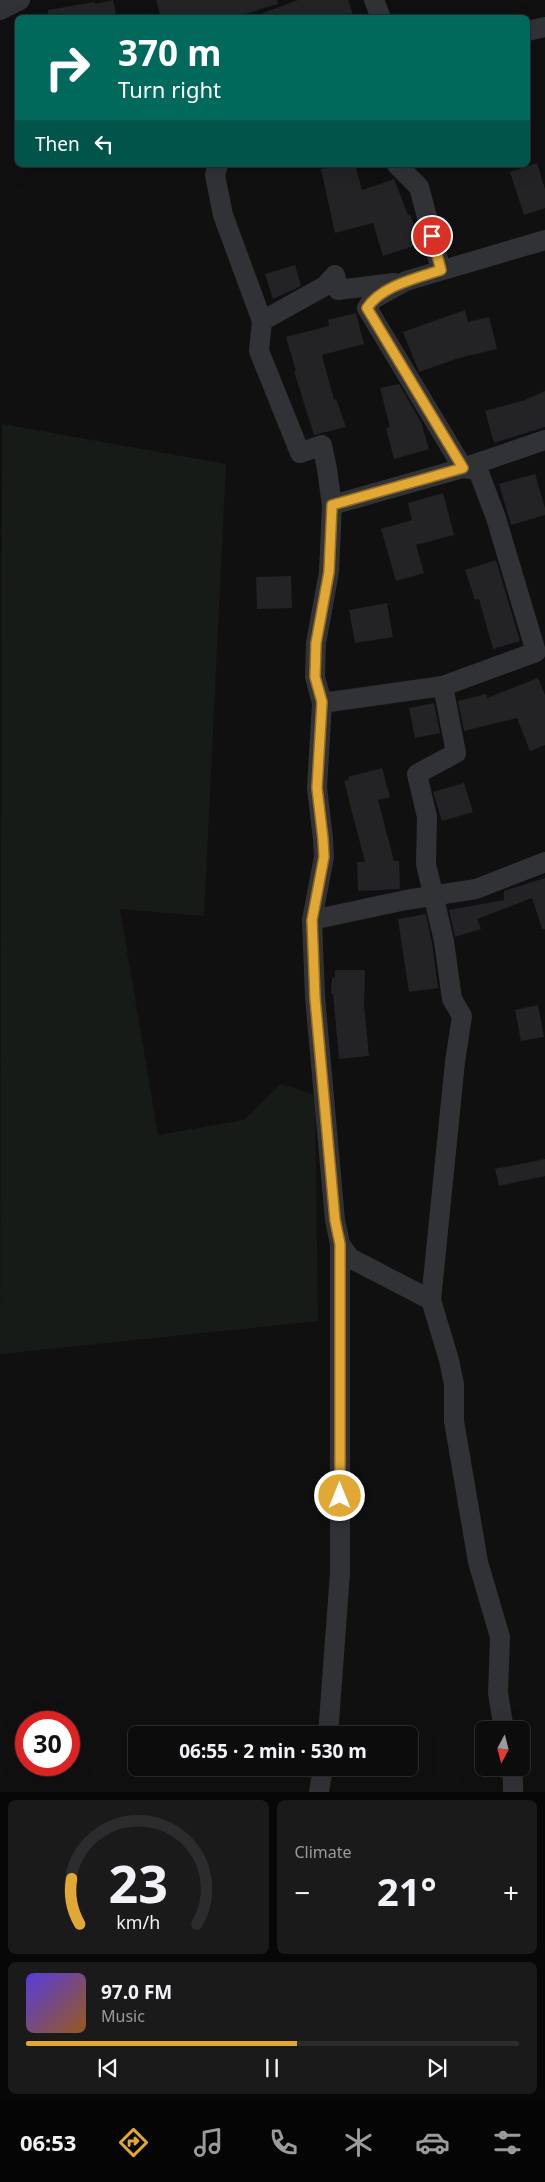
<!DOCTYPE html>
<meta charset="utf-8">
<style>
:root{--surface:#0c0c0d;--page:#1a1a1b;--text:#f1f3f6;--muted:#9a9b9d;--line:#2c2c2e;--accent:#e2a836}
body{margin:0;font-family:"Noto Sans",sans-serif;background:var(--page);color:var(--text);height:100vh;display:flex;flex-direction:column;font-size:19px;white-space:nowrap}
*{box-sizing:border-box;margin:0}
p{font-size:16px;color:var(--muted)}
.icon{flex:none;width:28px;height:28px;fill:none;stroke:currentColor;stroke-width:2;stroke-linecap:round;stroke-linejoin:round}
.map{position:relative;height:1792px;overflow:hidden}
.side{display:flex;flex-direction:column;gap:8px;padding:8px;background:#070707;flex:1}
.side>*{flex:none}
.guide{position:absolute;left:15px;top:15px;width:515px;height:152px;border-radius:8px;box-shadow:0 5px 20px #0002,0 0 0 1px var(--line);background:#00695c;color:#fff;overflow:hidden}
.needle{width:32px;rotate:187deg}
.buttons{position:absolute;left:475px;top:1721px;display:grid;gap:10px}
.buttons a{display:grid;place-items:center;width:55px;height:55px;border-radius:8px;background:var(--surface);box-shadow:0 5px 20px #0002,0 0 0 1px var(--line);font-size:25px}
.speed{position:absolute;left:15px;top:1711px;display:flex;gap:10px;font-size:25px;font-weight:700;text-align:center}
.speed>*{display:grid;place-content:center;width:65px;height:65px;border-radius:50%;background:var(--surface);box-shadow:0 5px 20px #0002,0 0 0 1px var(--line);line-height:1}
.speed .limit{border:8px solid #d22;background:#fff;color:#111}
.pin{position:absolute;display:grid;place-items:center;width:42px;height:42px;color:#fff;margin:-21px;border:2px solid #fff;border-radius:50%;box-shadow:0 1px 5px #0007}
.me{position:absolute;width:55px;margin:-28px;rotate:0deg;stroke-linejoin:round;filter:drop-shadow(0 0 4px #0008)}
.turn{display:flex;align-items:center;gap:18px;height:105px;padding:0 20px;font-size:22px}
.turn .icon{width:65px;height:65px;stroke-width:2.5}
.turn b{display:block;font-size:35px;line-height:42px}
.then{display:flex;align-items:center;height:48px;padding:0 20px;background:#0003;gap:10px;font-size:19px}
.big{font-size:38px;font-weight:700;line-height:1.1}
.side .widget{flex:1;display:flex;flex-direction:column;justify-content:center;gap:8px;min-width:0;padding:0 18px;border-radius:8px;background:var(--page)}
.side .dial{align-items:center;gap:0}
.dial svg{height:130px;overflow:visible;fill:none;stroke:var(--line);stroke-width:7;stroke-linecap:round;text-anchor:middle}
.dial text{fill:var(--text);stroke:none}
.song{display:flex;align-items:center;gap:15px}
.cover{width:60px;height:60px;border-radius:8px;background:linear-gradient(135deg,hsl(250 70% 55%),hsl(30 70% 35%))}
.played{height:5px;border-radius:2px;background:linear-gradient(90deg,var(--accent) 55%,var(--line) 55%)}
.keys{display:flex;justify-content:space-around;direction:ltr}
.heat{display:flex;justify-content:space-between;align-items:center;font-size:28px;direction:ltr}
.side .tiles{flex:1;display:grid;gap:8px;grid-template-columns:1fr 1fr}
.widget:last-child{grid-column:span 2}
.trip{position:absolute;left:128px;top:1726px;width:290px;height:50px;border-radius:8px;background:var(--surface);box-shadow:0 5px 20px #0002,0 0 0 1px var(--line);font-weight:700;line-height:50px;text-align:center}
.tabs{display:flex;height:80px;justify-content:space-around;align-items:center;background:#050505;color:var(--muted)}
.tabs .icon{width:35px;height:35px}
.tabs .current{color:var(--accent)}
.tabs b{font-size:22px;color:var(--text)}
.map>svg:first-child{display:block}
</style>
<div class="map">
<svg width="545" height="1792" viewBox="0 0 545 1792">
<rect width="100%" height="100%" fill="#101011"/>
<polygon fill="#161b17" points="2,424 226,464 204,916 120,909 158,1135 244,1120 281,1084 315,1095 318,1321 0,1354"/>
<g fill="#232325">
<polygon points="113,0 117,18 48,18 48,10 94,2 95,4"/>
<polygon points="156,0 277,0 278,4 232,18 161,18"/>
<polygon points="298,0 348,0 354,18 255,18 255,16"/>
<polygon points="537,163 545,189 545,208 524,215 510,172"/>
<polygon points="337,165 355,165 362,190 394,179 408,215 410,214 420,244 383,256 373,223 335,233 321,169"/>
<polygon points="295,265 301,286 273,299 265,274"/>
<polygon points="465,310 468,322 489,317 497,349 459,358 419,372 403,332"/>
<polygon points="356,313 364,344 322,355 334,400 336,399 346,427 314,435 294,371 296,371 286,337 329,326 328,320"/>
<polygon points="399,384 421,422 429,449 394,459 386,428 390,427 380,388"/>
<polygon points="545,391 545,427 494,443 485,411 525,400"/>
<polygon points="535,474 545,508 545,515 511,525 499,484"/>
<polygon points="443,493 454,535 416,545 424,573 396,581 381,529 412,520 408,503"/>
<polygon points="496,560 520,641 493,649 479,599 475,600 465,570"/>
<polygon points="291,576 292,608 257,609 256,577"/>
<polygon points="387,603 393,637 355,643 349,610"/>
<polygon points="538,678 545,695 545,745 530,751 517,718 464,731 458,701 486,694 487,698"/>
<polygon points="434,703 440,733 415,738 409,708"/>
<polygon points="382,768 390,797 378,800 394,861 399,861 400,889 358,891 357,862 365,862 344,781 349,780 348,777"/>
<polygon points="464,783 473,812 442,821 433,792"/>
<polygon points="545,878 545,929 542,929 532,898 477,919 481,929 455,937 449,910 504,900 504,891"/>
<polygon points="426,914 432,943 438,988 409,992 398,919"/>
<polygon points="335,970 365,970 364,1004 369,1056 339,1059 333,994 331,994 332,977 335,978"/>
<polygon points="538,1005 544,1037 521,1041 515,1010"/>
<polygon points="545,1159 545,1176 499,1186 495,1169"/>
</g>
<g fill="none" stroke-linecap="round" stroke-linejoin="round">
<g stroke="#313236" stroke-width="20">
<polyline points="374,0 381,18"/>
<polyline points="0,10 20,0"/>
<polyline points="528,31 545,27"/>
<polyline points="218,165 215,175 223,215 262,321"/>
<polyline points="397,165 419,187 441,270"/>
<polyline points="394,283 338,290 335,275 325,286 262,321 259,351 300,453 322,445 327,469 332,505 329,572 316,643 315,677 322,703 317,788 323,839 324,857 312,920 315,997 335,1220 340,1244 350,1258 431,1300"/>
<polyline points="332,505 463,468 545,440"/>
<polyline points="322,703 443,686"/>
<polyline points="312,920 406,900 476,889 545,862"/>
<polyline points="504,1730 498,1693 500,1637 478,1562 454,1421 454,1384 449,1360 431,1300 455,1062 462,1016 452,999 444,941 426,864 427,817 417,774 456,753 443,686 536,652 496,518 478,470 463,468 367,308 373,299 406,281 545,240"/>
<polyline points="328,1735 340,1573 340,1244"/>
<polyline points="511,1768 513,1781 513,1792"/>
<polyline points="319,1792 323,1768"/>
</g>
</g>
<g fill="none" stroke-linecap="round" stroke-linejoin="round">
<defs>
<path id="route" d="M340 1496V1244L335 1220 315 998 312 920 324 857 323 839 317 788 322 702 315 677 316 643 329 572 332 505 463 468 367 308C381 286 417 278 441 270L432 236"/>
</defs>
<use href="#route" stroke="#936d23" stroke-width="12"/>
<use href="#route" stroke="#e2a836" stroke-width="9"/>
</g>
</svg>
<div class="buttons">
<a><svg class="needle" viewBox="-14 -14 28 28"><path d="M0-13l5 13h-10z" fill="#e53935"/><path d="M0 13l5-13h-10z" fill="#9a9b9d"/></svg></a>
</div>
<div class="speed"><div class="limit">30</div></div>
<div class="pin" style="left:432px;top:236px;background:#d93025"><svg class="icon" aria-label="arrive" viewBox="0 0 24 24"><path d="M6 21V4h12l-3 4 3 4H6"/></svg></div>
<svg class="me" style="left:340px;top:1496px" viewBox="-20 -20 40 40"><circle r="17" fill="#e2a836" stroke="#fff" stroke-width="3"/><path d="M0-11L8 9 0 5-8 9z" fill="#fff"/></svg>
<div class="trip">06:55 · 2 min · 530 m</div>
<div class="guide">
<div class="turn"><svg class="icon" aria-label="right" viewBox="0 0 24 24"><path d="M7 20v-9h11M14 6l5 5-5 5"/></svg><div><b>370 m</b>Turn right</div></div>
<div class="then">Then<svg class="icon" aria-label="left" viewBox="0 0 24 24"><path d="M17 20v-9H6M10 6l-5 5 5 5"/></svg></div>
</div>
</div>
<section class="side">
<div class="tiles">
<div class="widget dial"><svg viewBox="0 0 100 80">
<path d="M14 69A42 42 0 1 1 86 69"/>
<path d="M14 69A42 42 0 0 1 9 41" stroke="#e2a836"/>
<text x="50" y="56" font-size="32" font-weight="700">23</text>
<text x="50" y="72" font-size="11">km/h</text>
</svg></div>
<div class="widget"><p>Climate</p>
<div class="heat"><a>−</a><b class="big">21°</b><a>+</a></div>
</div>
<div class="widget">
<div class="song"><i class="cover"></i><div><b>97.0 FM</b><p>Music</p></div></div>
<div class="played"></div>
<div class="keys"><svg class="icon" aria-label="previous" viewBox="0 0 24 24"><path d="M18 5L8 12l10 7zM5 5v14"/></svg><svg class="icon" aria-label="pause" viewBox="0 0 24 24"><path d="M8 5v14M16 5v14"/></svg><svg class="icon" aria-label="next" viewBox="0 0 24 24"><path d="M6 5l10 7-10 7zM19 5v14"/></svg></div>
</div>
</div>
</section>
<nav class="tabs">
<b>06:53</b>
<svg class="icon current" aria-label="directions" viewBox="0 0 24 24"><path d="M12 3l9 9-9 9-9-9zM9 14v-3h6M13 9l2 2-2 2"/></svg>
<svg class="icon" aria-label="music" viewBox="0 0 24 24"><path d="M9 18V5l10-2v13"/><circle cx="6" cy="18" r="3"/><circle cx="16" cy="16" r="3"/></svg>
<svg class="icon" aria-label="phone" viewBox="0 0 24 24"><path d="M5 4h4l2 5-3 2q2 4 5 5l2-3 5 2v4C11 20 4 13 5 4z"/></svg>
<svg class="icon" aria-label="climate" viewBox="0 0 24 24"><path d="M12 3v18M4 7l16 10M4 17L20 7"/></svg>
<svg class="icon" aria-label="car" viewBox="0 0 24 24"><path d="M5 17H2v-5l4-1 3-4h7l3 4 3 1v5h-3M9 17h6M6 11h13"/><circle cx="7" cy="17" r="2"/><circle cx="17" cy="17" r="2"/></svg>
<svg class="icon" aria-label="filters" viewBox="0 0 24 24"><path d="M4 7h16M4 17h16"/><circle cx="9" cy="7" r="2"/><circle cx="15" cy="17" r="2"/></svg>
</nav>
